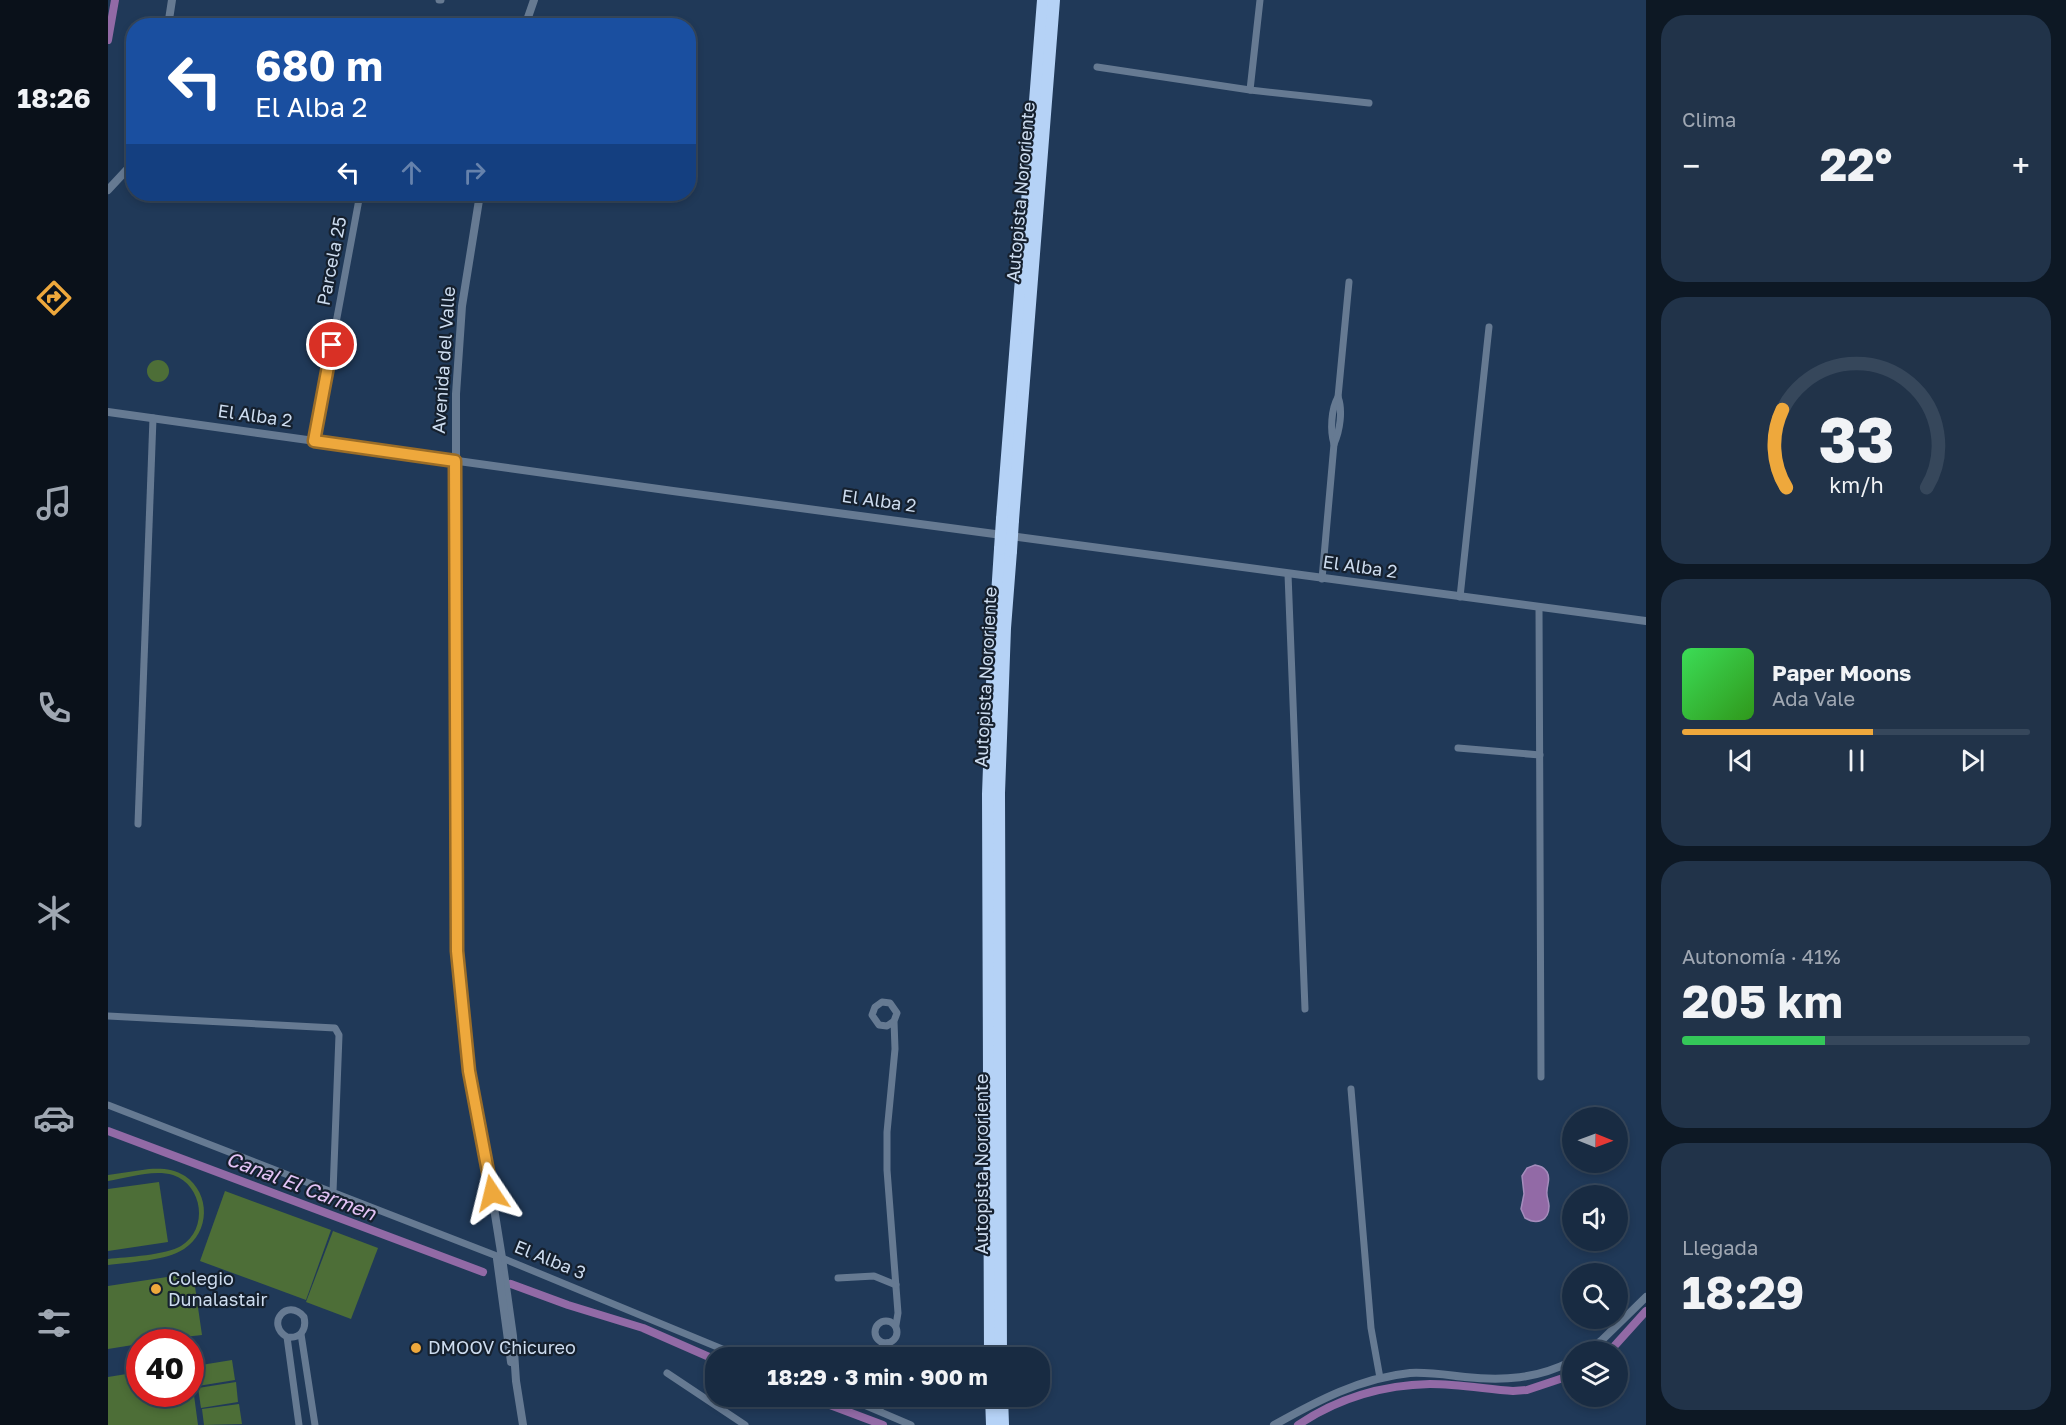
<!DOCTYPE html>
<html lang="es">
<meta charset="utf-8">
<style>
:root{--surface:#182b42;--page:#213349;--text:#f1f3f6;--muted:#9fa7b2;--line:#36475b;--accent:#eea83c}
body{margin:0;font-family:"Golos Text",sans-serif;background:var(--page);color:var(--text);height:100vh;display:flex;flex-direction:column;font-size:22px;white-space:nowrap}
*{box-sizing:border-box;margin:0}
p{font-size:20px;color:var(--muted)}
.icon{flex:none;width:33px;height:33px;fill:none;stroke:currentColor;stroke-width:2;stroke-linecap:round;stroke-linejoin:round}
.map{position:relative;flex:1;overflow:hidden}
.side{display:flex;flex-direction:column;gap:15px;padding:15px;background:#0d1824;width:420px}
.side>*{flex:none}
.guide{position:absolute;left:18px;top:18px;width:570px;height:183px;border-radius:24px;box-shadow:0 3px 9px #0003,0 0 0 2px var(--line);background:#1a4fa0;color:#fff;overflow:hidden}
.needle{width:39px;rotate:91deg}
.controls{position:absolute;left:1454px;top:1107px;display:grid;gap:12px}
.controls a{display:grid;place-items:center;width:66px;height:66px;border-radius:50%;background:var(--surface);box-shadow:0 3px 9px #0003,0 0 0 2px var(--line);font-size:30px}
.speed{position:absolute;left:18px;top:1329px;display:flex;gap:12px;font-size:30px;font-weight:700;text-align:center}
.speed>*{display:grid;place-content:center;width:78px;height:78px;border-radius:50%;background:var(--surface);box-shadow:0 3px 9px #0003,0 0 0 2px var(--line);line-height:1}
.speed .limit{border:9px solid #d22;background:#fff;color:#111}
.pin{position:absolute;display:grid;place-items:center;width:51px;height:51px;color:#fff;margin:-26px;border:3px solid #fff;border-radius:50%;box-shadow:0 2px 6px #0007}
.me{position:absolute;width:66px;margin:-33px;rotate:350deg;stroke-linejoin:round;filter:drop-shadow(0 0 4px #0008)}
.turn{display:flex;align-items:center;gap:21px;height:126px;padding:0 30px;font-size:27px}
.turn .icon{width:78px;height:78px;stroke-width:2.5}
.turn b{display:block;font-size:42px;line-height:51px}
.lanes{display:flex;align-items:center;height:57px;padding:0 30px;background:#0003;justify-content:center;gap:30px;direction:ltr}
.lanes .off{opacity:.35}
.big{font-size:45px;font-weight:700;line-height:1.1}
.side .card{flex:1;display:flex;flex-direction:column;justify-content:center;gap:9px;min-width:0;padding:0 21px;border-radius:24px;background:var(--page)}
.side .dial{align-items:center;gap:0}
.dial svg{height:156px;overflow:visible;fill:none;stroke:var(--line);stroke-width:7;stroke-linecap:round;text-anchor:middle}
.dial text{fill:var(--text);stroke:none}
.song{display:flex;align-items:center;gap:18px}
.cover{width:72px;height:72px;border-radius:9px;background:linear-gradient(135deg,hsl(130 70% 55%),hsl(110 70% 35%))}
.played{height:6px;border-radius:3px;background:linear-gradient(90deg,var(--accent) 55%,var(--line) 55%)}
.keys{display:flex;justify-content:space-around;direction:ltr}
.heat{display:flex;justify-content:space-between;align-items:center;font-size:33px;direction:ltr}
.charge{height:9px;border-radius:4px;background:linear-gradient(90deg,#34c759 41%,var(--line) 0)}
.trip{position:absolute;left:597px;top:1347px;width:345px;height:60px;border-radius:24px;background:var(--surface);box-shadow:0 3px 9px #0003,0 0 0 2px var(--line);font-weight:700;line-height:60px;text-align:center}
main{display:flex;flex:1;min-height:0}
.tabs{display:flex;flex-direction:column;width:108px;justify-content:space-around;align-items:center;background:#0a111a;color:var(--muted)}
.tabs .icon{width:42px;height:42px}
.tabs .on{color:var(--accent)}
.tabs b{font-size:27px;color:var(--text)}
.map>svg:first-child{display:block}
</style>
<main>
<nav class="tabs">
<b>18:26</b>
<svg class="icon on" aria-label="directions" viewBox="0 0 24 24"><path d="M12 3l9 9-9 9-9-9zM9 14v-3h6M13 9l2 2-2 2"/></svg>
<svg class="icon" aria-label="music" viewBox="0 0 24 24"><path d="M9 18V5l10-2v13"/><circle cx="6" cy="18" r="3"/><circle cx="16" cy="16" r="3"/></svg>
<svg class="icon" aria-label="phone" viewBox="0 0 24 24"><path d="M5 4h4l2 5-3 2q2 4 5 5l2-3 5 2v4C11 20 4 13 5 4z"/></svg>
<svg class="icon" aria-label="climate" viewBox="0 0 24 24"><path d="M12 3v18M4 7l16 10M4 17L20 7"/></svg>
<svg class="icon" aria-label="car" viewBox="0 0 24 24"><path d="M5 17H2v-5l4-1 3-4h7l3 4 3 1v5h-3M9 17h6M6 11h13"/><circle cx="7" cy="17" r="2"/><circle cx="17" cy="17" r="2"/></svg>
<svg class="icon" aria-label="filters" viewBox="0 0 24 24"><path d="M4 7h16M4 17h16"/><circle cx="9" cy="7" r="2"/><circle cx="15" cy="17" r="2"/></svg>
</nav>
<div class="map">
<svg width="1538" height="1425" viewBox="0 0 1538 1425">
<rect width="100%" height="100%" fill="#203958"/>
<g fill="#4d6e37">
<circle cx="50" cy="371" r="11"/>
<path d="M41 1169C54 1168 66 1169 77 1176 103 1194 102 1232 76 1249 58 1261 21 1262 0 1265V1259C18 1257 59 1255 73 1246 101 1229 95 1185 65 1175 45 1169 19 1178 0 1181V1175Z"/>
<polygon points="51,1182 60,1242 0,1251 0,1189"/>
<polygon points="117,1191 223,1230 198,1300 92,1261"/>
<polygon points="225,1231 270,1248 243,1319 198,1302"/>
<polygon points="85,1273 94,1335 32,1342 31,1344 0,1349 0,1286"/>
<polygon points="124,1360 127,1380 90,1386 87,1366"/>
<polygon points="31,1372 32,1394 82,1394 83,1373 90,1425 0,1425 0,1377"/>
<polygon points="128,1382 130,1402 93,1408 90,1388"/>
<polygon points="131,1404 134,1424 96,1425 94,1409"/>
</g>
<path fill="#926aa6" stroke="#a48cbc" stroke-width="1.5" d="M1427 1165C1432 1166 1436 1167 1439 1172 1443 1179 1439 1184 1439 1191 1438 1196 1441 1201 1441 1206 1441 1221 1429 1225 1417 1218L1413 1209 1416 1194 1414 1176 1419 1168Z"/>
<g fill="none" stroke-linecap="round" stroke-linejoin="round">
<g stroke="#926aa6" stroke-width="8">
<polyline points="0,40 7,0"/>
<polyline points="0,1131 375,1272"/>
<polyline points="403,1284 460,1305 535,1328 608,1360"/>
<polyline points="1501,1352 1538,1311"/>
<polyline points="698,1396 775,1425"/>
<path d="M1190 1425C1230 1398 1274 1385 1322 1384 1349 1384 1378 1389 1405 1391L1419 1390 1464 1375"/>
</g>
<g stroke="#667a92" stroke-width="7">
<polyline points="331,0 333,0"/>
<polyline points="989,67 1142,90 1261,103"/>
<polyline points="1142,90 1152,0"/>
<polyline points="206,441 252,194"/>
<path d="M1226 444C1222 431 1223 409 1230 397"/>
<polyline points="1180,574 1197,1009"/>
<path d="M1214 579 1226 444C1232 431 1235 410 1230 397L1241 282"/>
<polyline points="1352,597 1381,327"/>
<polyline points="1431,607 1433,1077"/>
<polyline points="1350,748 1432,755"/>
<polyline points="30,824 45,418"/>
<polyline points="0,1016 227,1028 231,1035 225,1192"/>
<polyline points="786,1021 779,1026 771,1025 764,1015 767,1007 774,1002 782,1003 789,1013 786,1021 787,1049 779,1132 779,1170 790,1313 788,1325"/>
<polyline points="1243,1089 1263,1328 1272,1378"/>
<polyline points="0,1105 394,1258 636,1358"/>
<polyline points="730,1278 766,1276 788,1285"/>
<circle cx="778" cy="1332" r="11"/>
<polyline points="193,1334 207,1425"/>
<path d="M179 1337C192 1339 199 1330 196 1317 179 1297 157 1324 179 1337L191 1425"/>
<polyline points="779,1343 783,1351 793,1356 840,1354"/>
<polyline points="770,1358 775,1343"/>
<polyline points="559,1373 637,1425"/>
<polyline points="735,1396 803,1425"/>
<polyline points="771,1396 772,1411"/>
</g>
<g stroke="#667a92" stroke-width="8">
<polyline points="60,26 64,0"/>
<polyline points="417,26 426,0"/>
<polyline points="0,190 26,162"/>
<polyline points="372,194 354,306 348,394 348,918 351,984 357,1042 372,1140 380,1171 394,1258 405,1336 408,1381 415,1425"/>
<polyline points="0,412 565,491 1538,621"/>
<polyline points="389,1259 403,1362"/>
<polyline points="1479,1352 1494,1340 1538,1297"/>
<path d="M1166 1425C1209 1401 1252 1378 1302 1373 1321 1372 1339 1375 1357 1377 1395 1381 1429 1379 1464 1361"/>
</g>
<g stroke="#b5d2f6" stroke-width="12">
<polyline points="894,519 935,0"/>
<polyline points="905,520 946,0"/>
<polyline points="882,1358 880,794 885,657 892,549"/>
<polyline points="893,1358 891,793 897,628 903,551"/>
<polyline points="883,1396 884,1425"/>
<polyline points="894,1396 895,1425"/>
</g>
<g stroke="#b5d2f6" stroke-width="12">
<polyline points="892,549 894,519"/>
<polyline points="903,551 905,520"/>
</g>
</g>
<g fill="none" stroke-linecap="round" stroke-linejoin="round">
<defs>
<polyline id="route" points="224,345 206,441 347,461 349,951 361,1071 384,1193"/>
</defs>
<use href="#route" stroke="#9b6d27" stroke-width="15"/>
<use href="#route" stroke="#eea83c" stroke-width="10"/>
</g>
<g fill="#eea83c" stroke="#15202e" stroke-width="2">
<circle cx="48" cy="1289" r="6"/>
<circle cx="308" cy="1348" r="6"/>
</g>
<g text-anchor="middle" stroke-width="4.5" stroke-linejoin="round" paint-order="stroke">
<g font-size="18" fill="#cddcef" stroke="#15202e">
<text transform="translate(913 192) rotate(-85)" y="6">Autopista Nororiente</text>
<text transform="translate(224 261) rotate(-79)" y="6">Parcela 25</text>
<text transform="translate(336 360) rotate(-86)" y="6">Avenida del Valle</text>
<text transform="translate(147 416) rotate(8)" y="6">El Alba 2</text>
<text transform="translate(771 501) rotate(8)" y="6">El Alba 2</text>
<text transform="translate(1252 567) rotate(8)" y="6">El Alba 2</text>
<text transform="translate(878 677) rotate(-87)" y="6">Autopista Nororiente</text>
<text transform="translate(874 1164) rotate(-90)" y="6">Autopista Nororiente</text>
<text transform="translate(442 1260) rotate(22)" y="6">El Alba 3</text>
</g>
<g font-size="18" fill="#cddcef" stroke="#15202e" text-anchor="start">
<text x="60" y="1285">Colegio<tspan x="60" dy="21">Dunalastair</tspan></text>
<text x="320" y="1354">DMOOV Chicureo</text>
</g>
<g font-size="20" font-style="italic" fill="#e4c3f6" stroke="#15202e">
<text transform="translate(193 1186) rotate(21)" y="7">Canal El Carmen</text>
</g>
</g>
</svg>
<div class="controls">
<a><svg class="needle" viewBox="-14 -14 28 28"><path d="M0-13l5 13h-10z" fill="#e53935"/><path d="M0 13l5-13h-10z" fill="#9fa7b2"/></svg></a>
<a><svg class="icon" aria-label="sound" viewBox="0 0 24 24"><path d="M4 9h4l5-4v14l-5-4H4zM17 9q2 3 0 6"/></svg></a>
<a><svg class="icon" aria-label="search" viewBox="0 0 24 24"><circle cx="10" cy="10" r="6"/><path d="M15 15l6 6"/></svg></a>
<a><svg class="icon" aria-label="layers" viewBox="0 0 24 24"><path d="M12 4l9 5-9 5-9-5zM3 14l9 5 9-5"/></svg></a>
</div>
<div class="speed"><div class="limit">40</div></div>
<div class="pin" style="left:224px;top:345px;background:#d93025"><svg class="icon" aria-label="arrive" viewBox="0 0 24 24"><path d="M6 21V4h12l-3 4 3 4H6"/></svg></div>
<svg class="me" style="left:384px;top:1193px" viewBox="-20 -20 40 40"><path d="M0-17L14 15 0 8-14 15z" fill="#eea83c" stroke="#fff" stroke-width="4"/></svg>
<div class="trip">18:29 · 3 min · 900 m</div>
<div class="guide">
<div class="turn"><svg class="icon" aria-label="left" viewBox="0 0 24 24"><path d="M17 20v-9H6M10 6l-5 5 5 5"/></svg><div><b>680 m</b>El Alba 2</div></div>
<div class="lanes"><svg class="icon" aria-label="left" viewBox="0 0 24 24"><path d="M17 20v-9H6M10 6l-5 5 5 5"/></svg><svg class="icon off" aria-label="ahead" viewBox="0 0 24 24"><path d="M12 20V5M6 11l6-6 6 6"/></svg><svg class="icon off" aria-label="right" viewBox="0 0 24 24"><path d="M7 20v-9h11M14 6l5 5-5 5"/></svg></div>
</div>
</div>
<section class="side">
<div class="card"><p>Clima</p>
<div class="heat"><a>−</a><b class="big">22°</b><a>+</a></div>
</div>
<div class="card dial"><svg viewBox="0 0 100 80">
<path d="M14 69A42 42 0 1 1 86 69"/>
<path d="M14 69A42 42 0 0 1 12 29" stroke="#eea83c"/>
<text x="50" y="56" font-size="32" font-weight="700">33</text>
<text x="50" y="72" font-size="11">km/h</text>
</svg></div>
<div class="card">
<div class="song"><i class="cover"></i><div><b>Paper Moons</b><p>Ada Vale</p></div></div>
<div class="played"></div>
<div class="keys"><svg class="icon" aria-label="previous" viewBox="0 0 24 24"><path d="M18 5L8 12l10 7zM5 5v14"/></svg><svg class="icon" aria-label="pause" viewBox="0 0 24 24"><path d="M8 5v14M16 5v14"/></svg><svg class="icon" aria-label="next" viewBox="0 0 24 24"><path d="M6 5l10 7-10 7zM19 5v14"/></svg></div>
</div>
<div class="card"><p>Autonomía · 41%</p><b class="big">205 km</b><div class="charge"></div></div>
<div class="card"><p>Llegada</p><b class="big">18:29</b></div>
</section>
</main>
